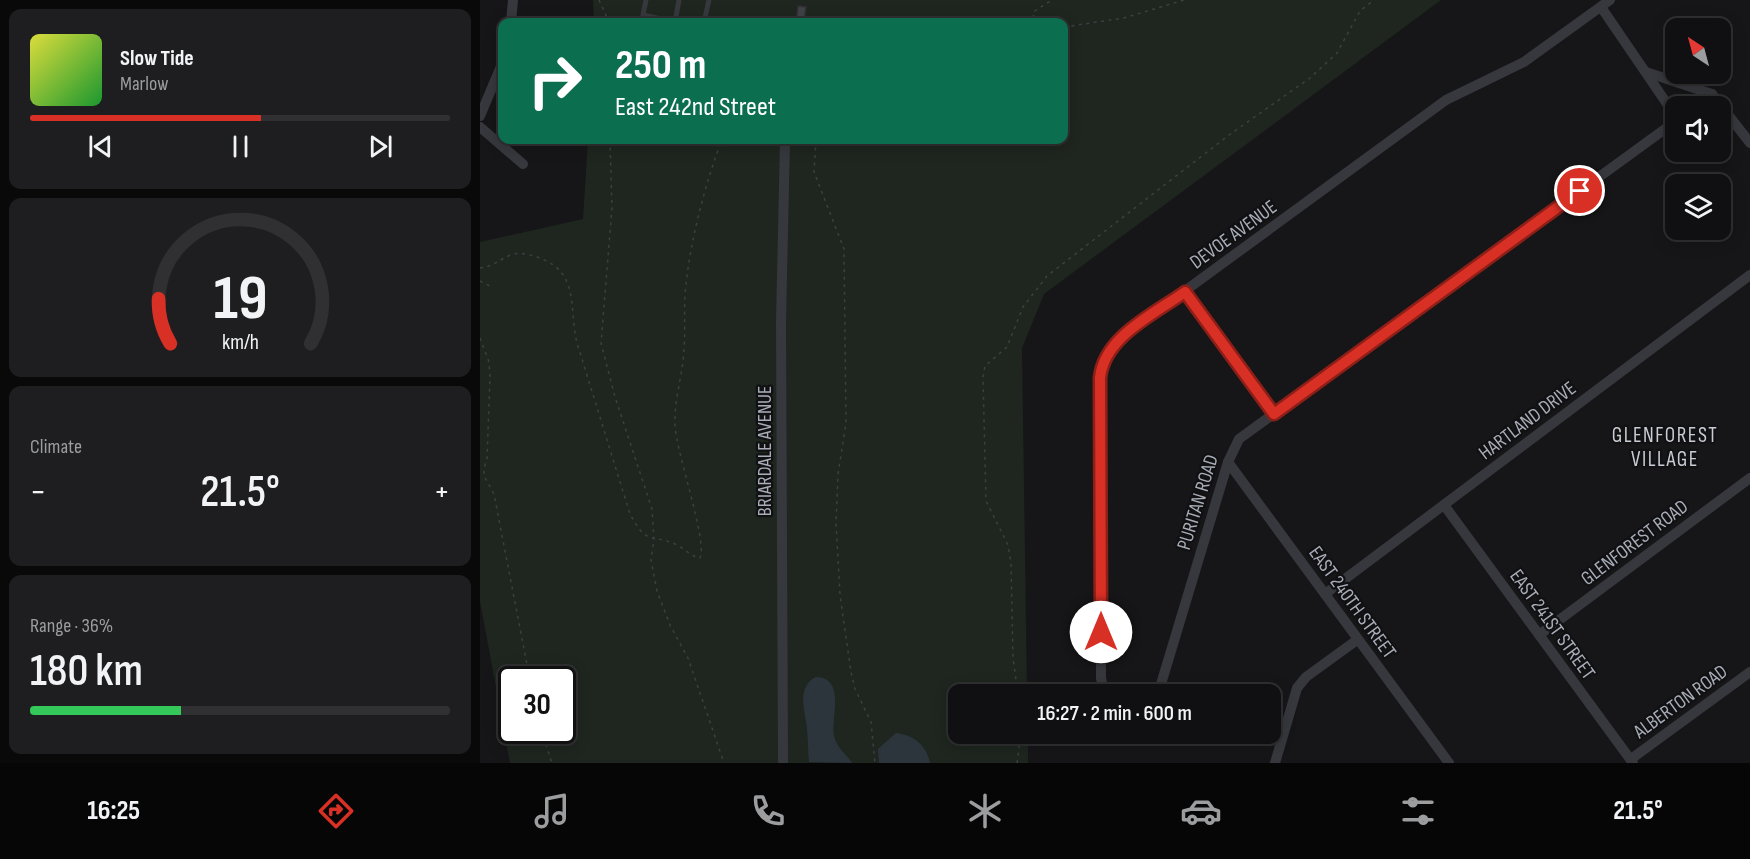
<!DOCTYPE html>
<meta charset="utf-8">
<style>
:root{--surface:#101012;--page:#1e1e20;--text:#f1f3f6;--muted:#9c9d9f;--line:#303032;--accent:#d93025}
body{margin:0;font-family:"Sofia Sans Condensed",sans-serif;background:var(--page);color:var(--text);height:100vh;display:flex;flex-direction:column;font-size:22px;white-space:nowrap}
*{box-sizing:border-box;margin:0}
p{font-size:20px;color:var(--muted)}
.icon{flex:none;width:33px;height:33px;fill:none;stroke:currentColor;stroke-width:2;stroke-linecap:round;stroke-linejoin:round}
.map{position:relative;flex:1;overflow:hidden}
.sheet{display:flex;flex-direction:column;gap:9px;padding:9px;background:#09090a;width:480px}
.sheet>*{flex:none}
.guide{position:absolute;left:18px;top:18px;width:570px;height:126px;border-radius:12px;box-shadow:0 3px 15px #0003,0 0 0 2px var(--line);background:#0b6e4f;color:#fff;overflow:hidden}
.needle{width:39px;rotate:324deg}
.buttons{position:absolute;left:1185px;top:18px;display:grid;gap:12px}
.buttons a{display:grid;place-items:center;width:66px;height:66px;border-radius:12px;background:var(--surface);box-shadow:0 3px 15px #0003,0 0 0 2px var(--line);font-size:30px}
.speed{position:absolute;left:18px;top:666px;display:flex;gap:12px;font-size:30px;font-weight:700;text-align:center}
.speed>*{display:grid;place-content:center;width:78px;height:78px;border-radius:50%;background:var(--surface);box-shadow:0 3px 15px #0003,0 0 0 2px var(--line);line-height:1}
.speed .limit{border:3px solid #111;border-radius:9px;background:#fff;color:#111}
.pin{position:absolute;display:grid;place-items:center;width:51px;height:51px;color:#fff;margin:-26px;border:3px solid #fff;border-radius:50%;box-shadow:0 2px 6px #0007}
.me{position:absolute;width:66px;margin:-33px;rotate:0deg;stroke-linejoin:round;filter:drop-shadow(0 0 4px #0008)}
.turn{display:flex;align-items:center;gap:21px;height:126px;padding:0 18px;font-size:27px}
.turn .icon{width:78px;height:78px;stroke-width:2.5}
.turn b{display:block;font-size:42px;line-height:51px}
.big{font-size:45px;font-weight:600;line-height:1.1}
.sheet .widget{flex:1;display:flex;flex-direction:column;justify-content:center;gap:9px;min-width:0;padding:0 21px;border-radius:12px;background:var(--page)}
.sheet .dial{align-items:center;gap:0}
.dial svg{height:156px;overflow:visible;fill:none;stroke:var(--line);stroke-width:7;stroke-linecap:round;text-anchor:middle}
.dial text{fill:var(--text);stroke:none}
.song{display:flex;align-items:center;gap:18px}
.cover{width:72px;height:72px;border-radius:9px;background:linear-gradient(135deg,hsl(60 70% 55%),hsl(130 70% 35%))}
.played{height:6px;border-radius:3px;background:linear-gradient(90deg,var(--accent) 55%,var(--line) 55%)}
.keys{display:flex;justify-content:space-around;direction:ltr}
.heat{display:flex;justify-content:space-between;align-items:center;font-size:33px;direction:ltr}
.charge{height:9px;border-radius:4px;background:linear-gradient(90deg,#34c759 36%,var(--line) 0)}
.trip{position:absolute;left:468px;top:684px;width:333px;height:60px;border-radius:12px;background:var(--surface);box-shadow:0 3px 15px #0003,0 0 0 2px var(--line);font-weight:600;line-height:60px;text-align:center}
.menu{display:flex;height:96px;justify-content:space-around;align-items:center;background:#060607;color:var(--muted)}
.menu .icon{width:42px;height:42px}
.menu .selected{color:var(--accent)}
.menu b{font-size:27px;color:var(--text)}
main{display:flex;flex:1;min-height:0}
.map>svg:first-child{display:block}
</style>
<main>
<section class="sheet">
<div class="widget">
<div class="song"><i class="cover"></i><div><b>Slow Tide</b><p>Marlow</p></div></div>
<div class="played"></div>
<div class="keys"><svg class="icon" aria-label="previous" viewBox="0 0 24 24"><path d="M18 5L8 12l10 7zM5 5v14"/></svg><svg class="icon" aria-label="pause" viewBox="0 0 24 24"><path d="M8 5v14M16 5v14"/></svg><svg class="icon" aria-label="next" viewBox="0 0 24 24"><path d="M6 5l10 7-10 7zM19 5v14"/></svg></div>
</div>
<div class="widget dial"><svg viewBox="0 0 100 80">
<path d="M14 69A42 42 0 1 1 86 69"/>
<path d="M14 69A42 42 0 0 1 8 46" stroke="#d93025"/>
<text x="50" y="56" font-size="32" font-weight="700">19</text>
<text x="50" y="72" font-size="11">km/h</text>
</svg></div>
<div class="widget"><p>Climate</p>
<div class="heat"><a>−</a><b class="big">21.5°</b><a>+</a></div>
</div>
<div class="widget"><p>Range · 36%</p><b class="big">180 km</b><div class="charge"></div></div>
</section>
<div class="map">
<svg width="1270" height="763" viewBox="0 0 1270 763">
<rect width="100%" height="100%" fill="#161618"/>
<path fill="#1e261f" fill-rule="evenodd" d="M113 0H961L564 294 542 348 547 694H478V734H548V763H30L0 601V242L103 219 108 140H584V22H114ZM32 680H82V730H32Z"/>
<g fill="#2c353c">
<path d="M336 677C366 678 351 717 354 736 357 749 366 753 372 763L329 762C328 751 328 739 327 728 325 710 316 687 336 677Z"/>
<path d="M416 733C434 735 446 745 450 763H399L398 749Z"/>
</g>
<polygon fill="#404145" stroke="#303034" stroke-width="1.5" points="318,6 326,7 324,22 316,22"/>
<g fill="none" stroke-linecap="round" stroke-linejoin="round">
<g stroke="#3d3f44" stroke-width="1.5" stroke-dasharray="3 4.5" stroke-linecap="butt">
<polyline points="119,0 129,22"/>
<polyline points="559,22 554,20 553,12 572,0"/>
<polyline points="584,27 644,18 704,0"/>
<polyline points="130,140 132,208 121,343 135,397 172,509 174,540 171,560 177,591 190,625 208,658 244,763"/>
<polyline points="336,140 334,172 364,249 366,423 358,474 356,523 360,595 371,672 375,689 391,722 395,763"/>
<path d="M0 268C16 266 20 258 34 254 41 252 50 255 57 257 101 272 88 306 97 343L150 514C167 546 169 533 195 544 204 548 212 557 220 558 228 542 196 452 195 425 194 399 203 374 204 349 206 327 203 306 206 285 210 242 226 180 242 140"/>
<polyline points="0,281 10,286"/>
<polyline points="0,338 9,362 10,377 7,459 4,468 4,476 14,494 50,680"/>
<polyline points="538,694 533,658 531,563 528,545 506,501 503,377 505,366 527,347 543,307 567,276 749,135 830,78 857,53 880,11 894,0"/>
<polyline points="61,730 72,763"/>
<polyline points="537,763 541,734"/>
</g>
<g stroke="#37383d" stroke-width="5">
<polyline points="166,0 163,15 195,22 199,0"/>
<polyline points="224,22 229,0"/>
</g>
<g stroke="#37383d" stroke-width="10">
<polyline points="1121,7 1196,117"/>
<polyline points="31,22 33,0"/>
<polyline points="195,22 200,22"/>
<polyline points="1166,72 1232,94 1270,143"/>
<polyline points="1215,106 1232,94"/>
<polyline points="0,116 22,64"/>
<polyline points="0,127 43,164"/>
<polyline points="705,292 794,414"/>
<polyline points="748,462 969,763"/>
<polyline points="964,505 1153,763"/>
<polyline points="845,594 1270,275"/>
<polyline points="1059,635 1270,478"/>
<path d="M624 694 621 678 620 378C622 363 626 354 635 342L966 100 1044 62 1130 0"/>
<polyline points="678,694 748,462 759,439 1196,121"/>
<polyline points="1151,759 1270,672"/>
<polyline points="303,763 301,322 305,140"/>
<polyline points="795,763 817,688 826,677 877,640"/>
</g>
</g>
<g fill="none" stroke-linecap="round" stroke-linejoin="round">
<defs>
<path id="route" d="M621 632 620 378C624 337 674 314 705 292L794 414 1100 191"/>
</defs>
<use href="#route" stroke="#8d1f18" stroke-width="15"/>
<use href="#route" stroke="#d93025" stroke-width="10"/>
</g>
<g text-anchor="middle" stroke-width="4.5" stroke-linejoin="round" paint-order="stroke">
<g font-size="20" fill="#a8adb8" stroke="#111113">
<text transform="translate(753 234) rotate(-36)" y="7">DEVOE AVENUE</text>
<text transform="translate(1047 420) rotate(-37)" y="7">HARTLAND DRIVE</text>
<text transform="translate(284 451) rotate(-90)" y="7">BRIARDALE AVENUE</text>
<text transform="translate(717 502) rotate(-73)" y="7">PURITAN ROAD</text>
<text transform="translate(1154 542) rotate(-37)" y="7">GLENFOREST ROAD</text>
<text transform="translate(873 602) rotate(54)" y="7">EAST 240TH STREET</text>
<text transform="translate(1073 624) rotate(54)" y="7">EAST 241ST STREET</text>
<text transform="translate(1200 701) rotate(-36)" y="7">ALBERTON ROAD</text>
</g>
<g font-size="21" letter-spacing="1.5" fill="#c9ccd4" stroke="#111113">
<text x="1185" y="442">GLENFOREST<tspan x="1185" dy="24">VILLAGE</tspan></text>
</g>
</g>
</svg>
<div class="buttons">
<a><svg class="needle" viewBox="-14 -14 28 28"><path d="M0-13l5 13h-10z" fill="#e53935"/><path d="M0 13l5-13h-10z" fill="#9c9d9f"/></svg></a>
<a><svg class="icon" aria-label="sound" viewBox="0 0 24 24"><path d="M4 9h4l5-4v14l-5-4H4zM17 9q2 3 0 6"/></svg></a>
<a><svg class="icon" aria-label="layers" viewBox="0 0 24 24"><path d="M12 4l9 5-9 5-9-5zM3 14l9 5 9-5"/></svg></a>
</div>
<div class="speed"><div class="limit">30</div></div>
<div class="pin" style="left:1100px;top:191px;background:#d93025"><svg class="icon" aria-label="arrive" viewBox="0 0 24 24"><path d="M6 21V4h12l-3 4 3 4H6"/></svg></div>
<svg class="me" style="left:621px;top:632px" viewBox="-20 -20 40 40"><circle r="19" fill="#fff"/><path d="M0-13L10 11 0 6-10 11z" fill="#d93025"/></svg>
<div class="trip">16:27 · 2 min · 600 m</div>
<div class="guide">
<div class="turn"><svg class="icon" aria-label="right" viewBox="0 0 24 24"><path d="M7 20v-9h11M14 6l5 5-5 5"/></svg><div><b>250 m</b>East 242nd Street</div></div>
</div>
</div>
</main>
<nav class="menu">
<b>16:25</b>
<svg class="icon selected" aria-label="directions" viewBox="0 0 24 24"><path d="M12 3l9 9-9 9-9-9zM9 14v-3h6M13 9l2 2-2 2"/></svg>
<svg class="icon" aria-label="music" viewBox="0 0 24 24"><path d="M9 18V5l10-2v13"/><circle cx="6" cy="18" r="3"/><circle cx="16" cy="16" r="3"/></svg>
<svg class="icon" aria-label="phone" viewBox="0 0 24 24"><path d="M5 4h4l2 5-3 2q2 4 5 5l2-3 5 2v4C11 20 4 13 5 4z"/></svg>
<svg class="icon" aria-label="climate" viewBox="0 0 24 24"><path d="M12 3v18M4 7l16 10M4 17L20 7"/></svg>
<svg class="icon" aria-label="car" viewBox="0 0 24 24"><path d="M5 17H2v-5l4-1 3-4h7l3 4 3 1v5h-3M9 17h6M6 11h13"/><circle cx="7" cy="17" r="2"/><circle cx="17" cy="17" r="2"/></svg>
<svg class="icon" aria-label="filters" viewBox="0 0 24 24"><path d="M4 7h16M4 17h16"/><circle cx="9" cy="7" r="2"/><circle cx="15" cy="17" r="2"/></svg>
<b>21.5°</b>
</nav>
